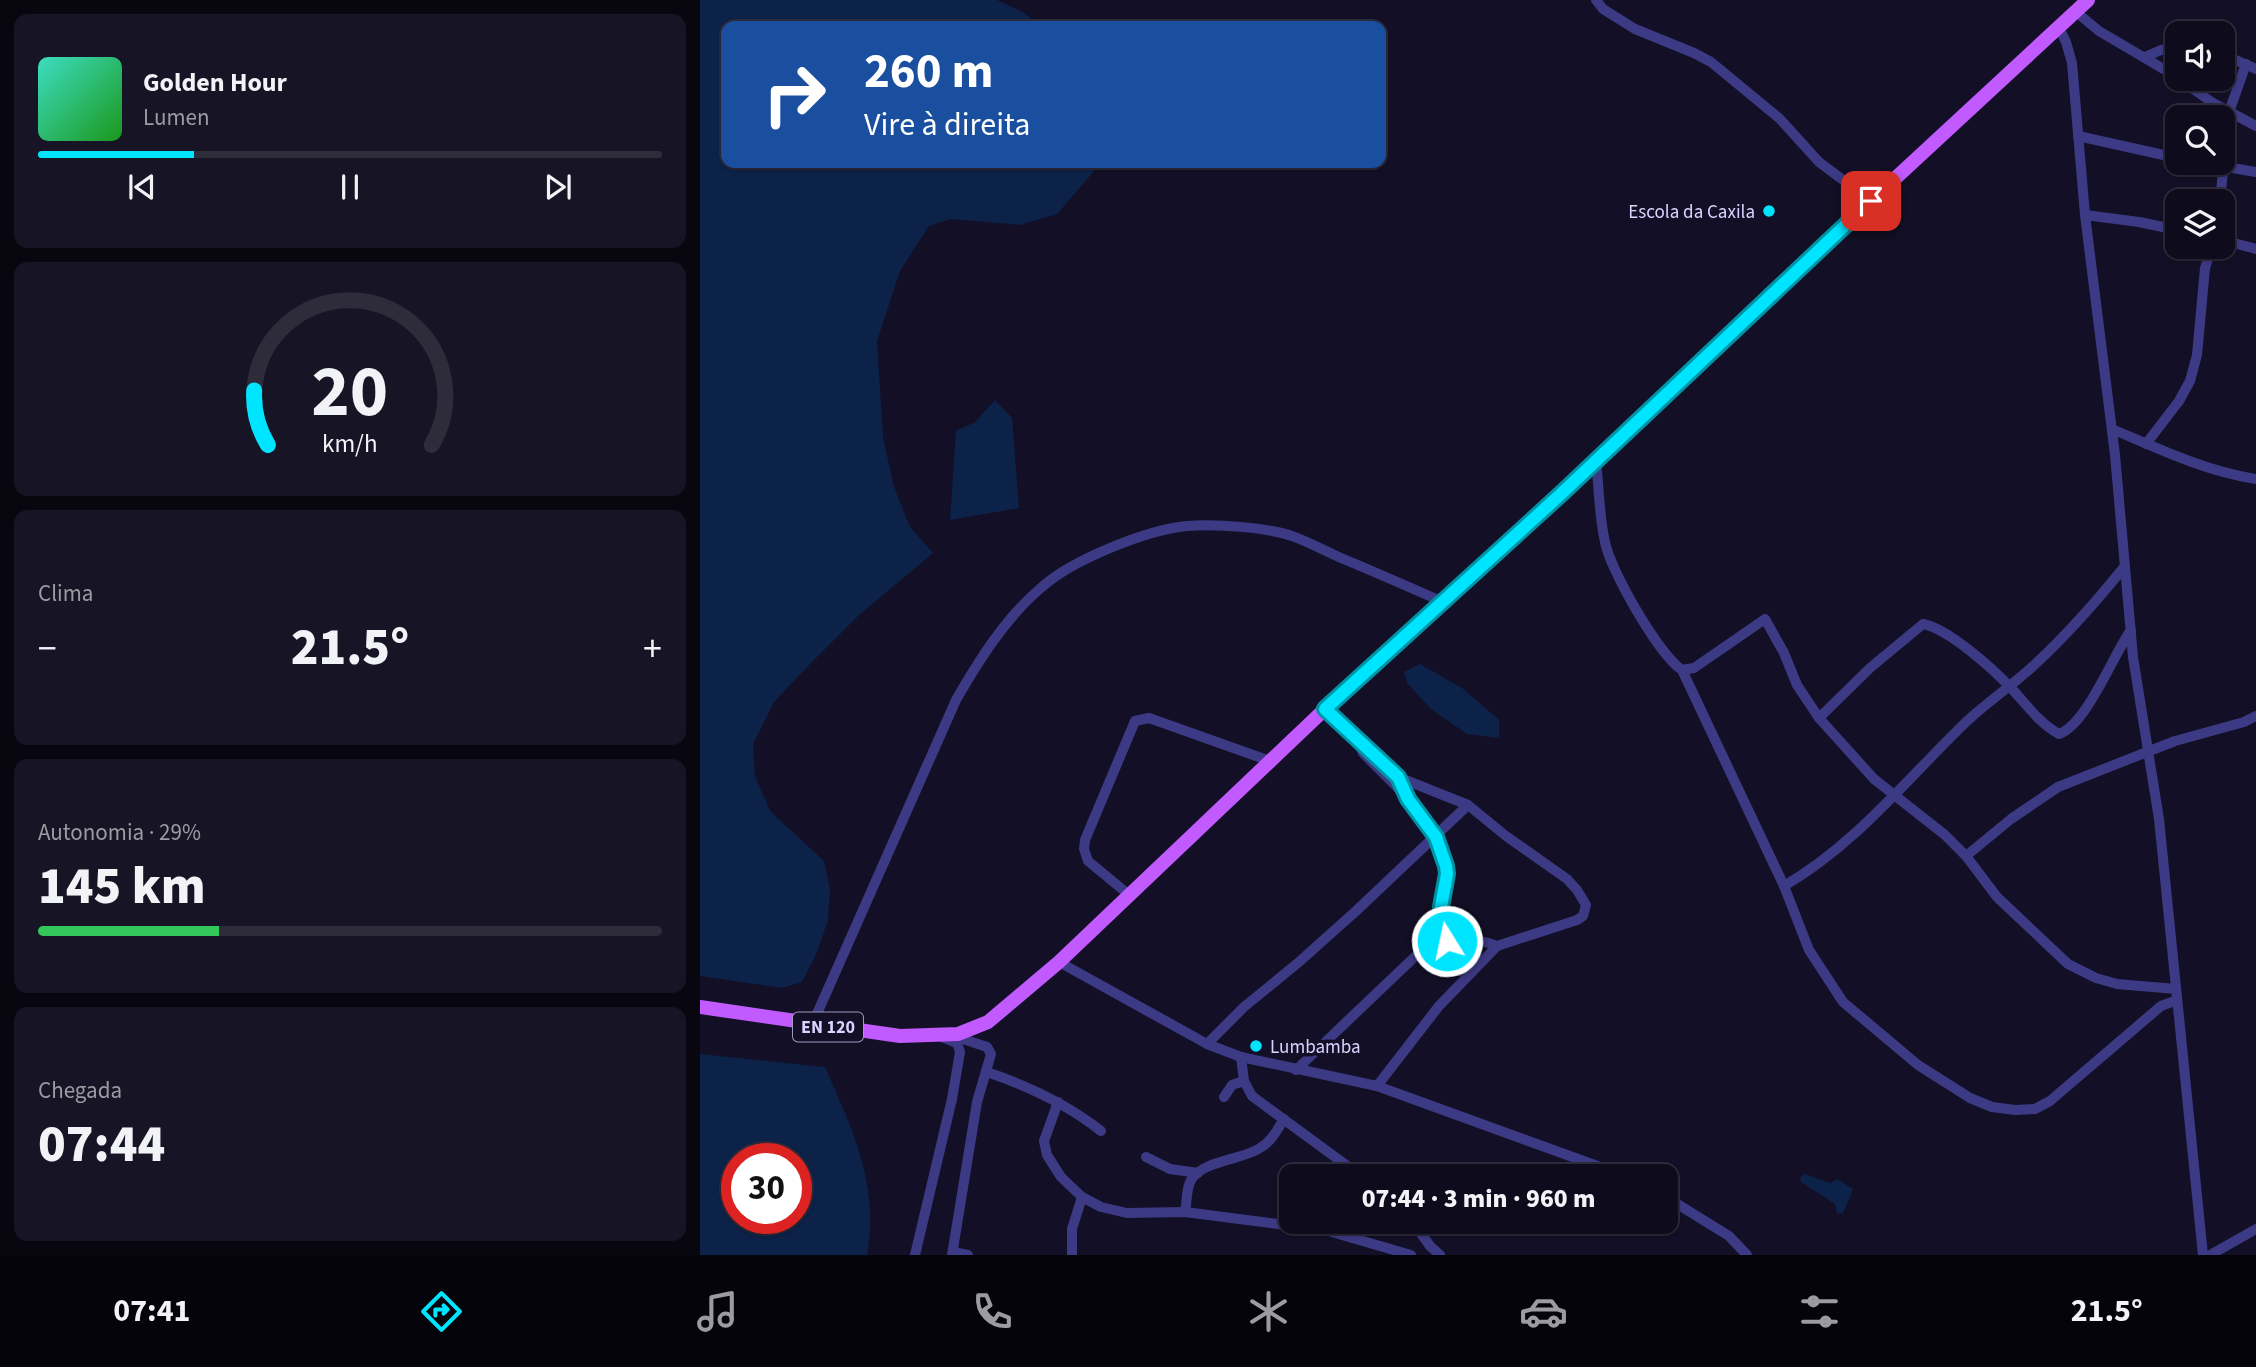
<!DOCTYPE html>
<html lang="pt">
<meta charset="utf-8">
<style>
:root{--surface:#0e0b1c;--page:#171425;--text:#f1f3f6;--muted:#9b9ba3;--line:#2e2b3b;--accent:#00e5ff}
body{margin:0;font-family:"Source Sans 3",sans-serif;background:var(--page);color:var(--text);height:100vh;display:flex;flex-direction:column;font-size:26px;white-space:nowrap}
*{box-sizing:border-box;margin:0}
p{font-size:23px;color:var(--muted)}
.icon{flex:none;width:38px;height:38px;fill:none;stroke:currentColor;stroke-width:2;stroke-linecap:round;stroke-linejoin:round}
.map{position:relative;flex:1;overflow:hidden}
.sheet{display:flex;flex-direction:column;gap:14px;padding:14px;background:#08060f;width:700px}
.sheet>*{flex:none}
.hud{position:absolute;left:21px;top:21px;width:665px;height:147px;border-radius:14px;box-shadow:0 2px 5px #0004,0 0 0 2px var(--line);background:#1a4fa0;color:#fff;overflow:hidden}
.tools{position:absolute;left:1465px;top:21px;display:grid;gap:14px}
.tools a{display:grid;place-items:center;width:70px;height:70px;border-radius:14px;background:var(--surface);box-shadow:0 2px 5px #0004,0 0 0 2px var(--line);font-size:35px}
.speed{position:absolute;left:21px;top:1143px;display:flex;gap:14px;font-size:35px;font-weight:700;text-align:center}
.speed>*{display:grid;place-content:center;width:91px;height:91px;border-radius:50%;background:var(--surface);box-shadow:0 2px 5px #0004,0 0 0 2px var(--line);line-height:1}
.speed .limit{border:10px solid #d22;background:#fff;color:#111}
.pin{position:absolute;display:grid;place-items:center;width:60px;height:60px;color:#fff;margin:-30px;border-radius:14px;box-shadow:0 4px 10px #0006}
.me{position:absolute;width:77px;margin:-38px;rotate:350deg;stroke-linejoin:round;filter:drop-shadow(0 0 5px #0008)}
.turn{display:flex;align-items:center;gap:24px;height:147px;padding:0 28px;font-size:32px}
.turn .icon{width:91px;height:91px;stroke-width:2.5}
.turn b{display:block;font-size:49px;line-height:60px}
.big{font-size:52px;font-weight:800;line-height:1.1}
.sheet .widget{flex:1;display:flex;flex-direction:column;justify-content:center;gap:10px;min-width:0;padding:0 24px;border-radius:14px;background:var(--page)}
.sheet .dial{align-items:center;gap:0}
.dial svg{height:182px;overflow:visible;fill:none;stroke:var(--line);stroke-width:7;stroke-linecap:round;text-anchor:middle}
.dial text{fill:var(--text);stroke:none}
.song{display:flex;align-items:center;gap:21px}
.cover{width:84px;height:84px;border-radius:10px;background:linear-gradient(135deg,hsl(170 70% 55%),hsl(120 70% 35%))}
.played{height:7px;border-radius:4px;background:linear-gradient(90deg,var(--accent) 25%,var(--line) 25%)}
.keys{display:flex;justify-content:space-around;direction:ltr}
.heat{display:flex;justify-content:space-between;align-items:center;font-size:38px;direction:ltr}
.charge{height:10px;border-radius:5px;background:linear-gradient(90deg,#34c759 29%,var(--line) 0)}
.trip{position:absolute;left:579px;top:1164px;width:399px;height:70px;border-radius:14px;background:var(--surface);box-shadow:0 2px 5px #0004,0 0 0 2px var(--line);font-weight:800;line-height:70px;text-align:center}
.tabs{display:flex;height:112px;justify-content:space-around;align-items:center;background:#06040b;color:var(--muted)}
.tabs .icon{width:49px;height:49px}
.tabs .selected{color:var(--accent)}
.tabs b{font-size:32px;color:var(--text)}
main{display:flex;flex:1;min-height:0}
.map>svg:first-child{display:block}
</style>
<main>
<section class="sheet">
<div class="widget">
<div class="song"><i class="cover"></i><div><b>Golden Hour</b><p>Lumen</p></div></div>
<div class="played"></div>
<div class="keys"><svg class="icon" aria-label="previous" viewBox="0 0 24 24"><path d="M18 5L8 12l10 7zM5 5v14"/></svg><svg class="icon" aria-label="pause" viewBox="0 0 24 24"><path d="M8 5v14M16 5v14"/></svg><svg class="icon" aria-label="next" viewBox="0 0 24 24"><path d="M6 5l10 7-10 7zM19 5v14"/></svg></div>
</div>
<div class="widget dial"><svg viewBox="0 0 100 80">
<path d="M14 69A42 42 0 1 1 86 69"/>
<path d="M14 69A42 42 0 0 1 8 45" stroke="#00e5ff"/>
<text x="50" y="56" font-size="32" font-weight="700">20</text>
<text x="50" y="72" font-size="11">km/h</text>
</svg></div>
<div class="widget"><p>Clima</p>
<div class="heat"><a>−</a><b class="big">21.5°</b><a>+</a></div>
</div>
<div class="widget"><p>Autonomia · 29%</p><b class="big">145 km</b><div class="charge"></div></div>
<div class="widget"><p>Chegada</p><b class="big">07:44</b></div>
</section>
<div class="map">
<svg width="1556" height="1255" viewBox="0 0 1556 1255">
<rect width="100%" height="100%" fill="#130f26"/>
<g fill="#0c2248" fill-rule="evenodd">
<polygon points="0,0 297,0 324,13 341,26 26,26 26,163 398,163 396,169 357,214 320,225 250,219 229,226 200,271 177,341 183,437 194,487 210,527 233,553 158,616 109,665 74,702 53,744 55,777 71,812 124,861 130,889 128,920 116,955 102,982 82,988 0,976"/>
<polygon points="295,400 312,418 319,508 250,520 256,431 275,422"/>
<polygon points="720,664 762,688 799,720 799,738 767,734 731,709 707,683 704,672"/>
<path d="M0 1054 125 1067C152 1128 180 1186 167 1255H0ZM96 1158V1218H37V1158Z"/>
<polygon points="1105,1174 1130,1183 1137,1179 1153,1189 1143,1213 1137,1213 1135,1204 1101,1182 1100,1177"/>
</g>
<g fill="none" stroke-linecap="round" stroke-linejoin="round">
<g stroke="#3d3a85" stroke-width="10">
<polyline points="896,0 903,9 935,29 994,53 1011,62 1080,119 1119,162 1171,201"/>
<polyline points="1376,12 1399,31 1477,77"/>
<polyline points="1359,28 1366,42 1372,63 1385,215 1415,455 1433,657 1459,819 1503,1255"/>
<polyline points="1522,54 1556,69"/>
<polyline points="1445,57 1461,50 1477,47"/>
<polyline points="1479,79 1513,103 1556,126"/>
<polyline points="1378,136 1477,158"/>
<polyline points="1504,163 1556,172"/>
<polyline points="1520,201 1529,112 1546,64"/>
<polyline points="1385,215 1439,222 1477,230"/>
<polyline points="1522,240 1556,249"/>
<path d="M1412 429C1459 449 1505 471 1556 479"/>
<polyline points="1446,444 1479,401 1490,381 1497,355 1505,268 1512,247"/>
<path d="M896 461C899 487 899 516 905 542 910 570 959 655 982 670L1084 886 1109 950 1143 1002 1218 1065 1270 1098 1292 1107 1315 1110 1335 1109 1350 1101 1461 1006 1477 1000"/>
<polyline points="982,670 994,668 1065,619 1084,653 1097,685 1119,718 1174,779 1245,835 1266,856 1297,897 1368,964 1396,978 1417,984 1476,989"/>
<polyline points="625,709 658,742 685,763 700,781"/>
<path d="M1119 718 1170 668 1223 624C1249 629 1293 669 1311 688 1326 704 1340 724 1359 734 1387 724 1413 655 1431 630"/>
<polyline points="658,742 663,753 706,796 736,837 747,875 741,907 741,921 747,941 771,971"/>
<polyline points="1266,856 1311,819 1358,787 1475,741 1544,722 1556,716"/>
<path d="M1084 886C1155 845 1206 780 1265 723 1286 703 1310 687 1331 668 1365 637 1396 602 1425 566"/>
<polyline points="428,894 388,861 384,849 385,840 435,721 449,718 570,761"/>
<polyline points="359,962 507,1044 541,1057 677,1086 925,1176"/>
<path d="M112 1025 256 700C279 660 306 617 342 587 372 560 446 530 487 526 516 524 565 527 592 536 609 542 625 551 641 558 675 572 709 587 743 602"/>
<polyline points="507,1044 544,1007 599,962 656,911 768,805"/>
<polyline points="541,1057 544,1081 552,1096 661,1176"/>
<path d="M596 1070 724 948C745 938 776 937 797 946"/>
<path d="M287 1072C328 1086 367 1104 401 1131"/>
<polyline points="677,1086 739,1006 797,946 877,920 883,916 886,905 877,890 867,879 806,836 768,805 698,777"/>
<polyline points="524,1097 532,1085 544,1081"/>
<polyline points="358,1102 344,1141 347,1155 361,1177 382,1197 401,1207 427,1213 485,1212 625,1230 711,1255"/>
<polyline points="446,1157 470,1169 498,1173"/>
<polyline points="966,1197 1029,1236 1047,1255"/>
<path d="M485 1212C487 1202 486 1189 491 1180 503 1160 543 1160 560 1148 572 1141 577 1130 584 1119"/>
<polyline points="713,1222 730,1246 740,1255"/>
<polyline points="253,1252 268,1255"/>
<polyline points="215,1255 252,1099 260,1052 257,1043 242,1037"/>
<polyline points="252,1255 277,1102 291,1054 287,1047 266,1040 258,1034"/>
<polyline points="372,1255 372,1229 382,1197"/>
<polyline points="1510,1255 1556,1229"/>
</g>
<polyline stroke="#c25bff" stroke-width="14" points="0,1007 200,1036 258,1034 288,1022 359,962 625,709 862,493 1067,297 1388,0"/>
</g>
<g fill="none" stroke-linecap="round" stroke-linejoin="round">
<defs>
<polyline id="route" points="747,941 741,921 741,907 747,874 746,866 736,837 708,799 698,777 625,709 862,493 1171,201"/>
</defs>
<use href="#route" stroke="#0095a6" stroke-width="18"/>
<use href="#route" stroke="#00e5ff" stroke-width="12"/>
</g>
<g fill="#00e5ff" stroke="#130f26" stroke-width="2.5">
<circle cx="1069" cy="211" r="7"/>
<circle cx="556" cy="1046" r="7"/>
</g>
<g text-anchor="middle" stroke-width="7" stroke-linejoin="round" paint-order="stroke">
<rect fill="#130f26" stroke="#9e99be" stroke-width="2" x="93" y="1012.5" width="70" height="29" rx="5"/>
<g font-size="18" font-weight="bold" fill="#d9d4ff">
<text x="128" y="1033">EN 120</text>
</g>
<g font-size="19" fill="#d9d4ff" stroke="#130f26" text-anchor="end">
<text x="1055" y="218">Escola da Caxila</text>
<text x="570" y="1053" text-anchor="start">Lumbamba</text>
</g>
</g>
</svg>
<div class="tools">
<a><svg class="icon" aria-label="sound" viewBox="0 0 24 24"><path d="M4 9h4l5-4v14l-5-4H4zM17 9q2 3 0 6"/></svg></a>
<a><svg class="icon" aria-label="search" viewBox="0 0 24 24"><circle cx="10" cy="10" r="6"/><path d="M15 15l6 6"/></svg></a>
<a><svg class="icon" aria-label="layers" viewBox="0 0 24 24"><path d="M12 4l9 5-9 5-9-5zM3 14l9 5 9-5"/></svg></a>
</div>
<div class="speed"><div class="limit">30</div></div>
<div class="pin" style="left:1171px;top:201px;background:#d93025"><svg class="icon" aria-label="arrive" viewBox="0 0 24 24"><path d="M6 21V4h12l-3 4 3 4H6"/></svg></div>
<svg class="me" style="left:747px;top:941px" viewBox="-20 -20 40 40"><circle r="17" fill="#00e5ff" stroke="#fff" stroke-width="3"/><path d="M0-11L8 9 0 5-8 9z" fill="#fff"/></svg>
<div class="trip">07:44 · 3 min · 960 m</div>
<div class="hud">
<div class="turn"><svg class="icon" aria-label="right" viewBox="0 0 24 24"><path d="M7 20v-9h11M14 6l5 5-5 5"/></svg><div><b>260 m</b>Vire à direita</div></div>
</div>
</div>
</main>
<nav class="tabs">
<b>07:41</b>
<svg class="icon selected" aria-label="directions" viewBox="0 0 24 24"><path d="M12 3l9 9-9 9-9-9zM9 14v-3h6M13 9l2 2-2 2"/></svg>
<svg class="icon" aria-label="music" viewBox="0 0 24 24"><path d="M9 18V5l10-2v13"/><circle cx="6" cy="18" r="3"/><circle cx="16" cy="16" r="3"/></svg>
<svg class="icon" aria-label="phone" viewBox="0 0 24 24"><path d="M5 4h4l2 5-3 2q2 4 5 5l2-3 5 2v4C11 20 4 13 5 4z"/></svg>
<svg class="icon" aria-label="climate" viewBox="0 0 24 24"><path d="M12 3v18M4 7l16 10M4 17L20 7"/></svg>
<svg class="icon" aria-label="car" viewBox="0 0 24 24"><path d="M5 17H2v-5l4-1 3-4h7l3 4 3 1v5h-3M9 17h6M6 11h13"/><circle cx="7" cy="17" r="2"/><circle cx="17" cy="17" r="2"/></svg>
<svg class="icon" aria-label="filters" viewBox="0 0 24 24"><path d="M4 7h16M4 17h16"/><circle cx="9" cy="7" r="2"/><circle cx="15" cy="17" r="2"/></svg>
<b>21.5°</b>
</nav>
